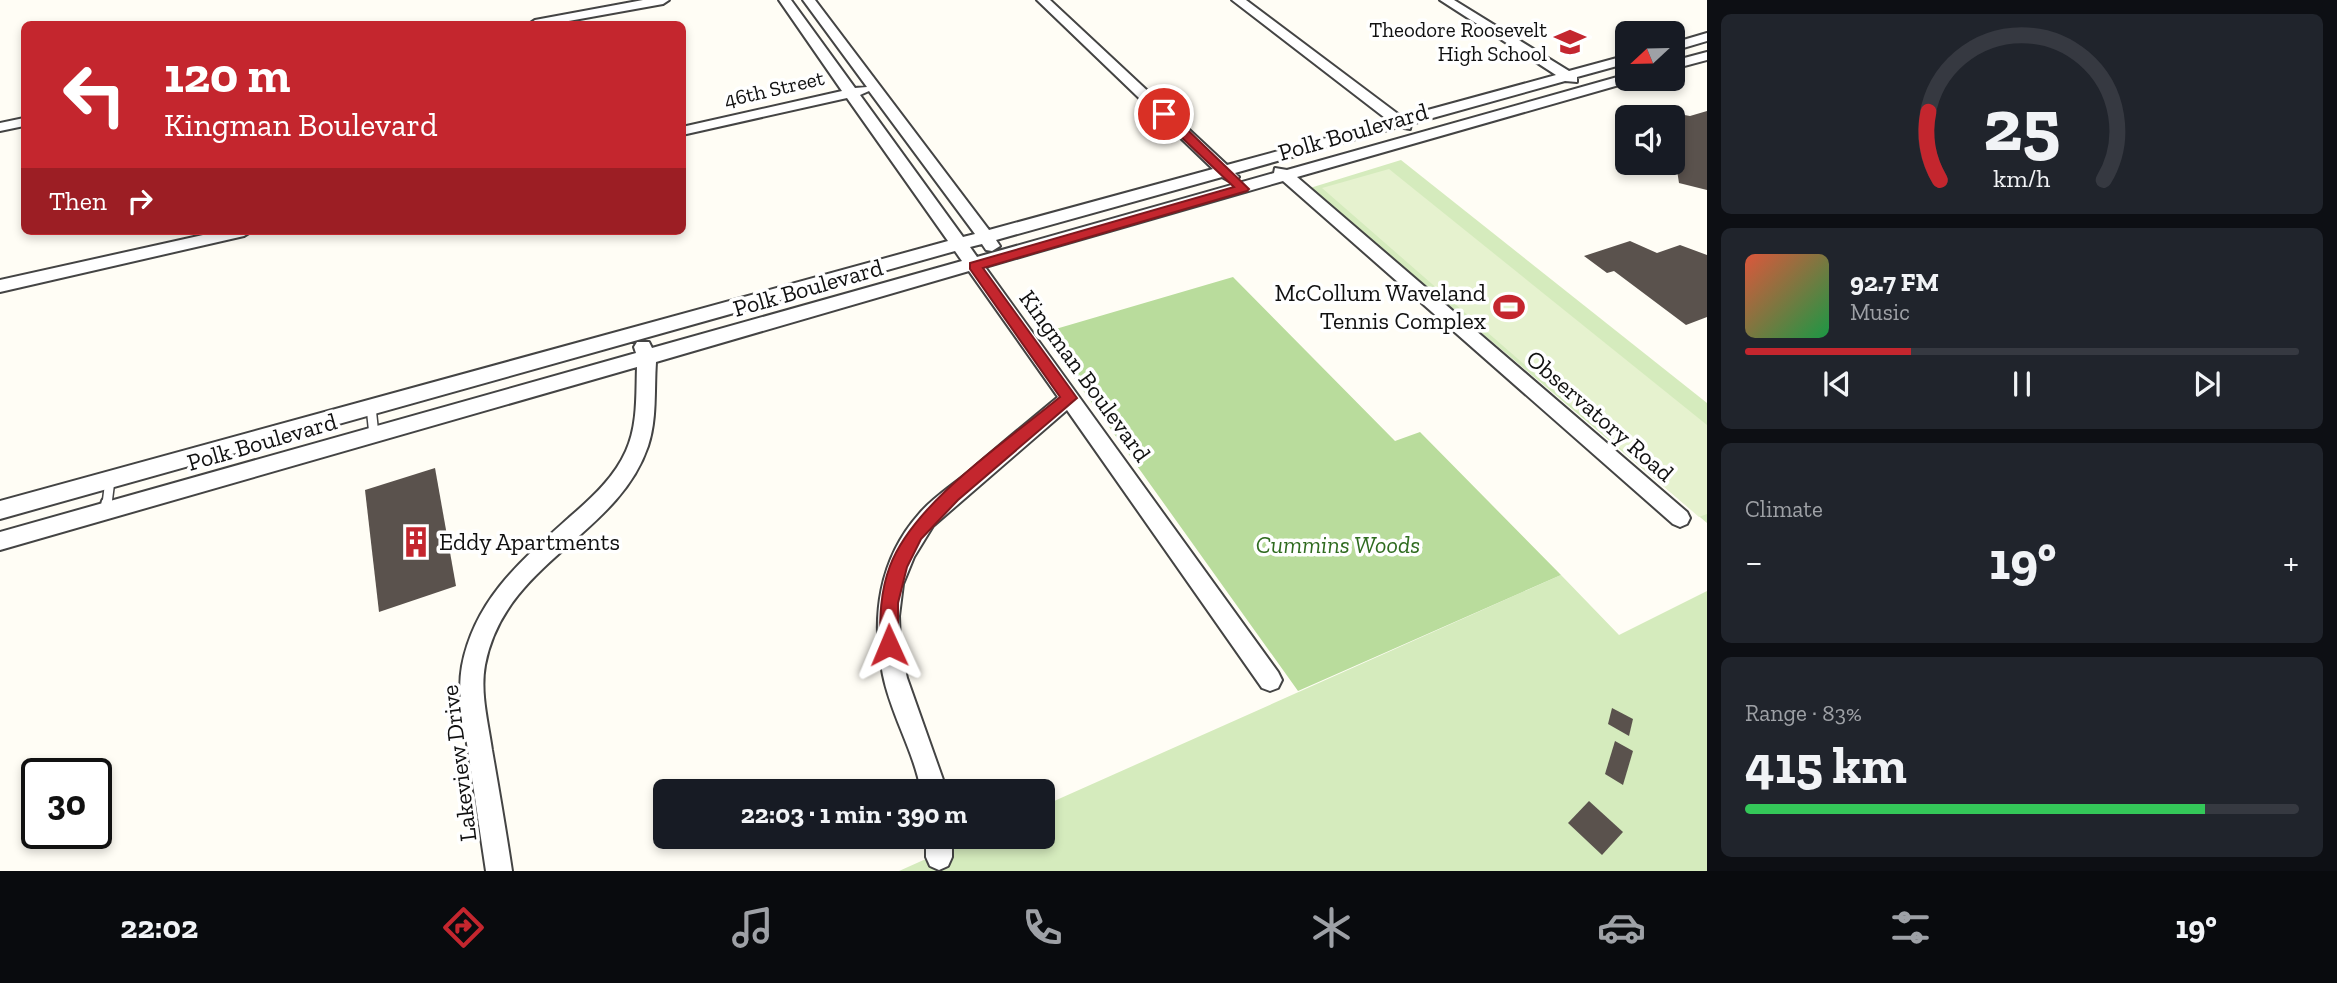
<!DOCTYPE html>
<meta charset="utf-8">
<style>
:root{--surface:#171b24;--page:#20242c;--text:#f1f3f6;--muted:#9ea1a6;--line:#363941;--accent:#c4262e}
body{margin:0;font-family:"Zilla Slab",serif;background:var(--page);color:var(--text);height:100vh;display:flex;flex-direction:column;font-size:26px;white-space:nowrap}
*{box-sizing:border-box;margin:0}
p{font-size:23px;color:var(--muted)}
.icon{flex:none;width:38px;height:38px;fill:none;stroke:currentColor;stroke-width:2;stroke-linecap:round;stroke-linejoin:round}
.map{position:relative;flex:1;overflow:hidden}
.drawer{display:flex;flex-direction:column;gap:14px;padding:14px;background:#0d0f14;width:630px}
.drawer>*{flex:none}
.guide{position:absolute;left:21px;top:21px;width:665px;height:214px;border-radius:10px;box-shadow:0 4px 10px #0003;background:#c4262e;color:#fff;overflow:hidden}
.needle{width:46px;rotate:248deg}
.buttons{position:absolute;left:1615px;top:21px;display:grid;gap:14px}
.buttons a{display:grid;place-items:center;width:70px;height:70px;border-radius:10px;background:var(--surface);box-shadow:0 4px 10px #0003;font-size:35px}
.speed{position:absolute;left:21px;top:758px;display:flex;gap:14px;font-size:35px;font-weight:700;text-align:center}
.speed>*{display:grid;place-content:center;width:91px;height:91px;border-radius:50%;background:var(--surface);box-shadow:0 4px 10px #0003;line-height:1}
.speed .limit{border:4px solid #111;border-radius:10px;background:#fff;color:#111}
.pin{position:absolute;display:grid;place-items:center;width:60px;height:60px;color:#fff;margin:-30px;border:4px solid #fff;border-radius:50%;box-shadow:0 2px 7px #0007}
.me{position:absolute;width:77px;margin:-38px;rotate:359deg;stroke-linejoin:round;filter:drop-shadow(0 0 5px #0008)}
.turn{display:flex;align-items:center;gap:24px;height:147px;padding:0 28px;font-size:32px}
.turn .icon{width:91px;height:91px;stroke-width:2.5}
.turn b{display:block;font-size:49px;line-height:60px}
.then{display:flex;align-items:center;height:66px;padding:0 28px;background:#0003;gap:14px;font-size:26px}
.big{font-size:52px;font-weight:700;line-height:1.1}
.drawer .card{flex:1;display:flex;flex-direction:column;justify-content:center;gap:10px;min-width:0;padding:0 24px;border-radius:10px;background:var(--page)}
.drawer .dial{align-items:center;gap:0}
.dial svg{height:182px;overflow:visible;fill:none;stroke:var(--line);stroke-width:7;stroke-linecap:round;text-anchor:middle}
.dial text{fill:var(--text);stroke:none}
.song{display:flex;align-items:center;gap:21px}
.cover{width:84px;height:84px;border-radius:10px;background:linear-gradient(135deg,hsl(10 70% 55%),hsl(140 70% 35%))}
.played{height:7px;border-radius:4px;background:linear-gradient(90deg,var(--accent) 30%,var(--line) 30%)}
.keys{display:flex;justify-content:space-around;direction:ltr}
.heat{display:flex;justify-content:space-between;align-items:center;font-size:38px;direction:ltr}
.charge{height:10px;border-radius:5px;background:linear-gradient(90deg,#34c759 83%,var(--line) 0)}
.trip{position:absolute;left:653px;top:779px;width:402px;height:70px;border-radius:10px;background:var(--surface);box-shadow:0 4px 10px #0003;font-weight:700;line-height:70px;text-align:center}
.tabs{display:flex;height:112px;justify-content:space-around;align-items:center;background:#090b0e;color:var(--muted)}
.tabs .icon{width:49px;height:49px}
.tabs .selected{color:var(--accent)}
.tabs b{font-size:32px;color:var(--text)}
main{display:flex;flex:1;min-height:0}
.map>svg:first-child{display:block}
</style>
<main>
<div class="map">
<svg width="1707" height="871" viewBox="0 0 1707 871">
<rect width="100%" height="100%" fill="#fffdf5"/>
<g fill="#d5ebbd">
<polygon points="1401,160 1707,403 1707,523 1310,188"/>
<polygon points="1561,575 1619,635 1707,591 1707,871 899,871 975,837 1043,836 1043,806"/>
</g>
<polygon fill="#b9dc9c" points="1233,277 1395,441 1420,432 1561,575 1298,691 1042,333"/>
<polygon fill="#e6f2cf" points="1389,169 1707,425 1707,514 1699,517 1322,188"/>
<g fill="#5a524d">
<polygon points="1707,111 1707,190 1679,183 1676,164 1673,163 1673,113 1690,116"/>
<polygon points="1630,241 1657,253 1680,245 1707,255 1707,317 1686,325 1614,271 1607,273 1584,256"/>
<polygon points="435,468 456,586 379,612 365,490"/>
<polygon points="1612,708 1633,719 1629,736 1608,724"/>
<polygon points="1615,741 1633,751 1623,785 1605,774"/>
<polygon points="1589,801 1623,832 1602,855 1568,823"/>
</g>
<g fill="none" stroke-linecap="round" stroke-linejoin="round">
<defs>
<g id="service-far1">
<polyline points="371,407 374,435"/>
<polyline points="107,504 110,480"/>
</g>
<polyline id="service" points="106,511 107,503"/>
<g id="minor">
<polygon points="643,0 669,0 663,4 552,24 529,24 535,20"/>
<path d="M779 0H791L855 88 867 87 803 0H815L989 230 1213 169 1037 0H1050L1227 165 1389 121 1232 0H1246L1402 117 1556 75 1440 0H1454L1569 71 1628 55V63L1577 77V82L1565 81 1411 124 1410 129 1398 127 1235 173 1239 177 1236 180 1231 182 1222 177 996 240 1000 246 992 251 986 250 982 244 970 247 977 257 1274 173 1275 168 1287 170 1628 74V79H1634L1633 81 1297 177 1687 512 1690 518 1687 524 1680 527 1673 524 1283 181 985 267 1278 672 1282 680 1278 688 1270 691 1262 688 1067 410 933 526 914 557 903 584 899 616 900 647 907 678 947 791H921C914 751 891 715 883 675 871 618 879 559 919 514 933 497 955 484 972 469 1000 445 1029 421 1058 397L969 271 656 362C654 390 657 419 648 446 617 537 505 561 485 665 480 693 488 722 492 750 499 790 506 831 512 871H486C480 831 474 791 468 750 464 723 457 694 462 666 475 598 523 559 572 515 593 497 615 476 626 451 638 425 636 394 637 367L0 550V532L636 353 634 347 637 342H649L652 348 962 261 955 251 0 519V501L948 241 847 98 682 135V127L842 91ZM869 91 975 234 963 237 860 95Z"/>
<polygon points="1707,33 1707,41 1673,51 1673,43"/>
<polygon points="1707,52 1707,60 1673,69 1673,61"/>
<polygon points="24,118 24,126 0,131 0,123"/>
<polygon points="221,231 252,231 244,236 0,292 0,280"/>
<polygon points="926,836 952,836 952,857 948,866 939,870 930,866 926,857"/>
</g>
</defs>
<use href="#service-far1" stroke="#444" stroke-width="12"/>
<use href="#service" stroke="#444" stroke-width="15"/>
<use href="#minor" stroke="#444" stroke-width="4"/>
<use href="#service-far1" stroke="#fff" stroke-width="9"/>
<use href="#service" stroke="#fff" stroke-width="11"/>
<use href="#minor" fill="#fff" fill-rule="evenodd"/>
</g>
<path fill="#c4262e" stroke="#7f191e" stroke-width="2" d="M1159 111H1168L1249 189 1247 191 983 268 1077 398 958 500 921 539 907 567 898 603V645L896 652 889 654 882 652 880 645C880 618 880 592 890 566 914 502 1007 441 1060 397L970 269V263L1234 187 1159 116Z"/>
<defs>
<symbol id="school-bare" viewBox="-9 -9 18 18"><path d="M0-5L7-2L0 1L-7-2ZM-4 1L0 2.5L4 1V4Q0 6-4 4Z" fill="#c4262e" stroke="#fff" stroke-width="2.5" paint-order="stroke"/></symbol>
<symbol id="stadium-bare" viewBox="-9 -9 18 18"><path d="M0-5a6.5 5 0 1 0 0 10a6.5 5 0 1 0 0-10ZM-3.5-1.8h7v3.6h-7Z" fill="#c4262e" stroke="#fff" stroke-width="2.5" paint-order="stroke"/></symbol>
<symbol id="building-bare" viewBox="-9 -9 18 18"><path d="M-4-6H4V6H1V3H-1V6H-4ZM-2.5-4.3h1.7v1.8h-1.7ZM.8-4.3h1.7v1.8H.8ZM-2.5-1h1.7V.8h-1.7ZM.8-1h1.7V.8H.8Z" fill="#c4262e" stroke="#fff" stroke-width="2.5" paint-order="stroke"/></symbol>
</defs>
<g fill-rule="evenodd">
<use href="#school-bare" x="1548" y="20" width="44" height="44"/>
<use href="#stadium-bare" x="1487" y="285" width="44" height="44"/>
<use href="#building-bare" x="394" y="520" width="44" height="44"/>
</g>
<g text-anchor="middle" stroke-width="7" stroke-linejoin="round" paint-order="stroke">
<g font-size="21" fill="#111" stroke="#fff" text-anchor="end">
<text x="1547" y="37">Theodore Roosevelt<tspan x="1547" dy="24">High School</tspan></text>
</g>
<g font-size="21" fill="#111" stroke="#fff">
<text transform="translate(774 89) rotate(-13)" y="7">46th Street</text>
</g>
<g font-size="24" fill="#111" stroke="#fff">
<text transform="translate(1353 132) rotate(-16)" y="8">Polk Boulevard</text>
<text transform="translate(808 288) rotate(-16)" y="8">Polk Boulevard</text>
<text transform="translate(1085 376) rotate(54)" y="8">Kingman Boulevard</text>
<text transform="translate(1600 416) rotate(41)" y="8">Observatory Road</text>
<text transform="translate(262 442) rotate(-16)" y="8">Polk Boulevard</text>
<text transform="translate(459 763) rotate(-97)" y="8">Lakeview Drive</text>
</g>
<g font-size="24" fill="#111" stroke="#fff" text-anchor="end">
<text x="1486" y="301">McCollum Waveland<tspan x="1486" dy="28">Tennis Complex</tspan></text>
<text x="439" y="550" text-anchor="start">Eddy Apartments</text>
</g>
<g font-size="24" font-style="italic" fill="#2f6b1f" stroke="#fff">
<text x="1338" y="553">Cummins Woods</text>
</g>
</g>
</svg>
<div class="buttons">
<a><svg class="needle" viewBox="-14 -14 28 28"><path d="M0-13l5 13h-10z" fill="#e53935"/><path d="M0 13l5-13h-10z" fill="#9ea1a6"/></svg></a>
<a><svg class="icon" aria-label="sound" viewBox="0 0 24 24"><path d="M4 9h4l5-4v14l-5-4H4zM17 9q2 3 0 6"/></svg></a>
</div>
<div class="speed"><div class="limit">30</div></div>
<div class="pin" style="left:1164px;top:114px;background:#d93025"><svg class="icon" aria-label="arrive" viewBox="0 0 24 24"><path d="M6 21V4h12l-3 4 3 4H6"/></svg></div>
<svg class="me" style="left:889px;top:645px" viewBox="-20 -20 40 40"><path d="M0-17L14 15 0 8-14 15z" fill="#c4262e" stroke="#fff" stroke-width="4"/></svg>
<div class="trip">22:03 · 1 min · 390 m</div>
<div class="guide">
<div class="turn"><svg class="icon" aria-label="left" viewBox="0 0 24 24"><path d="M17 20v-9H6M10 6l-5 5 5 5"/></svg><div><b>120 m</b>Kingman Boulevard</div></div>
<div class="then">Then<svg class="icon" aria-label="right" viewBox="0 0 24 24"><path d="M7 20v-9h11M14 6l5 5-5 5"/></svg></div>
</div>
</div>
<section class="drawer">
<div class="card dial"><svg viewBox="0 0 100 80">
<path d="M14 69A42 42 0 1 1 86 69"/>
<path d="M14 69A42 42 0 0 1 9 39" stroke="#c4262e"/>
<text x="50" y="56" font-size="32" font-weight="700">25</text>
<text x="50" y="72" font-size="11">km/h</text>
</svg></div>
<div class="card">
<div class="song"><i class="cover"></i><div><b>92.7 FM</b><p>Music</p></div></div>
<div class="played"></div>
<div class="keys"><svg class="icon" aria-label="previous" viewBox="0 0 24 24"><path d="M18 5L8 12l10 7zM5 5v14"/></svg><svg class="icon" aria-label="pause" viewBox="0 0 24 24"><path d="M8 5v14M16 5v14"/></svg><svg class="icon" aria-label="next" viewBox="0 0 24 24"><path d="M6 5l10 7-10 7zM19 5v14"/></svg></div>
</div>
<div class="card"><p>Climate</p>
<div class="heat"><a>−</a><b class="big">19°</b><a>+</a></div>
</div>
<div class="card"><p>Range · 83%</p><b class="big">415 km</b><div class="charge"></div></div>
</section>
</main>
<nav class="tabs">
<b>22:02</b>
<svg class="icon selected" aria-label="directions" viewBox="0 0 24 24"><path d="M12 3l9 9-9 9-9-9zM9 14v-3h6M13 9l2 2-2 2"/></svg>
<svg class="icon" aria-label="music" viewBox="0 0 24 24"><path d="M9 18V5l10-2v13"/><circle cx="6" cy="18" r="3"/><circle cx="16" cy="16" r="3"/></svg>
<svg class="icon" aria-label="phone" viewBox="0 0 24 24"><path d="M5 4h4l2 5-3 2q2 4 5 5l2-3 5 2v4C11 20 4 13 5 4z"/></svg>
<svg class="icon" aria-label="climate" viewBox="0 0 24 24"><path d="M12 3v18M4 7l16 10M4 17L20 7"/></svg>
<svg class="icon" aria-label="car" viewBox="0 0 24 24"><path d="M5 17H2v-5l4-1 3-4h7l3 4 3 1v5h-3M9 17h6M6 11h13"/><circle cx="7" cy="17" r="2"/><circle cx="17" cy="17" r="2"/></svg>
<svg class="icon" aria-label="filters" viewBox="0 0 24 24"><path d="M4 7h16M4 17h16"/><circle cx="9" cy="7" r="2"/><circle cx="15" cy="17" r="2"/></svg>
<b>19°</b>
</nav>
